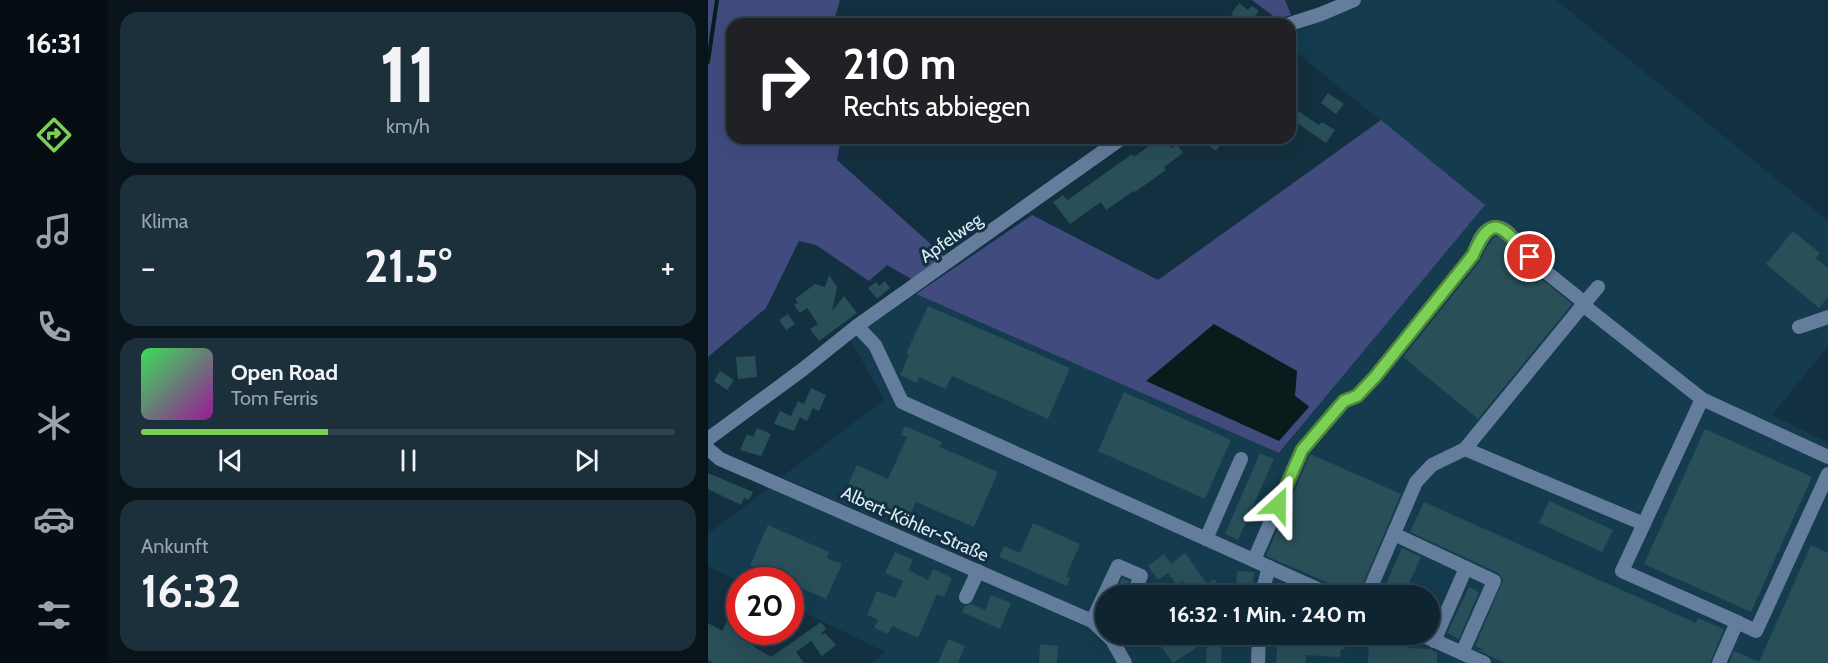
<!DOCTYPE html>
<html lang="de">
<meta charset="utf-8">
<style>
:root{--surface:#0e2430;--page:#1c303c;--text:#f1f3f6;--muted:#9ba4ab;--line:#2e414c;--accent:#7ad156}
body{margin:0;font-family:Cabin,sans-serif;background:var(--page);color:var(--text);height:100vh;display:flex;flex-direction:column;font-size:22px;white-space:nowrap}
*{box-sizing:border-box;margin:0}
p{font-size:20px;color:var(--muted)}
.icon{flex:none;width:33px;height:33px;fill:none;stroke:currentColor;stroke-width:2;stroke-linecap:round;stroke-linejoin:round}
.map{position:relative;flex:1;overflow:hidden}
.details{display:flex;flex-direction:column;gap:12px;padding:12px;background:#08141a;width:600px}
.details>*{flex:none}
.banner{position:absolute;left:18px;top:18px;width:570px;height:126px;border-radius:18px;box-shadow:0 6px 24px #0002,0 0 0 2px var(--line);background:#202124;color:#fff;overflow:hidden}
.speed{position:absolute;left:18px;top:567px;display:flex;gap:12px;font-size:30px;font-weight:700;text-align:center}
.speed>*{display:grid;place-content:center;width:78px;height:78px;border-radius:50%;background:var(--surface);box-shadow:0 6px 24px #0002,0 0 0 2px var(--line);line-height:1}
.speed .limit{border:9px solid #d22;background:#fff;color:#111}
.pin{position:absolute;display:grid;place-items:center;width:51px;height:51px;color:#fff;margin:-26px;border:3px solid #fff;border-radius:50%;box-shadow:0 2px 6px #0007}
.me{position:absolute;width:66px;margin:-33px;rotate:24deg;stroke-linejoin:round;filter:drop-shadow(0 0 4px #0008)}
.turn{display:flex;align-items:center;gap:21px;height:126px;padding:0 18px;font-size:27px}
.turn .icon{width:78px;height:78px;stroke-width:2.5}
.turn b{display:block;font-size:42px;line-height:51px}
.big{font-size:45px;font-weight:800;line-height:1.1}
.details .widget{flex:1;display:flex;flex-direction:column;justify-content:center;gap:9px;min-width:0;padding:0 21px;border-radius:18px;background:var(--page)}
.details .dial{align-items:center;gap:0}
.dial b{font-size:78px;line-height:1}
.song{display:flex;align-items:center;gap:18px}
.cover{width:72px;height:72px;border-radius:9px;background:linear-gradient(135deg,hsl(130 70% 55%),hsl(300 70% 35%))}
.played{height:6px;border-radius:3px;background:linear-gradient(90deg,var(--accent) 35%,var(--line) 35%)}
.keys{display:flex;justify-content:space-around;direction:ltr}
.heat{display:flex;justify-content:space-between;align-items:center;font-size:33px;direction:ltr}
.trip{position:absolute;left:387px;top:585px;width:345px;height:60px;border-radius:30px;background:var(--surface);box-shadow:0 6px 24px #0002,0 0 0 2px var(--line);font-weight:800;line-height:60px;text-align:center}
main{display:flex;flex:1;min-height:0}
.tabs{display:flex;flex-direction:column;width:108px;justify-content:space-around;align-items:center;background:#060e13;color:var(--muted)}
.tabs .icon{width:42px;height:42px}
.tabs .on{color:var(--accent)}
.tabs b{font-size:27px;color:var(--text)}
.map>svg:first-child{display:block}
</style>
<main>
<nav class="tabs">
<b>16:31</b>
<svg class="icon on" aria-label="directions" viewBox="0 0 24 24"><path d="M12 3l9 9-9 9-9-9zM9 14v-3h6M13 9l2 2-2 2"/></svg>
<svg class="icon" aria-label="music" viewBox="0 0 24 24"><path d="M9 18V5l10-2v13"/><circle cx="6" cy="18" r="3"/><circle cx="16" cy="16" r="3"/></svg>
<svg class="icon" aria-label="phone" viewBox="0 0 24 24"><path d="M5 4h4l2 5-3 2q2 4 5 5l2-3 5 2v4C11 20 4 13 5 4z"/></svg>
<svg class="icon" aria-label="climate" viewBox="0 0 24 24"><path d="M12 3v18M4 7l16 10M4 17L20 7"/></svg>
<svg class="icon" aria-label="car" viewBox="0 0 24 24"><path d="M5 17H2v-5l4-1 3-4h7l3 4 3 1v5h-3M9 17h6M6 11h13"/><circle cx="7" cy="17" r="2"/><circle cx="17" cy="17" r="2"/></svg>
<svg class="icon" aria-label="filters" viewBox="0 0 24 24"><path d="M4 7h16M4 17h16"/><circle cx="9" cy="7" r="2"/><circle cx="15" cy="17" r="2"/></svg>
</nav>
<section class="details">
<div class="widget dial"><b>11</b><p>km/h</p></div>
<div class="widget"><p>Klima</p>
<div class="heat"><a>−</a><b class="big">21.5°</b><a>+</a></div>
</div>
<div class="widget">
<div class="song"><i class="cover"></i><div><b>Open Road</b><p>Tom Ferris</p></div></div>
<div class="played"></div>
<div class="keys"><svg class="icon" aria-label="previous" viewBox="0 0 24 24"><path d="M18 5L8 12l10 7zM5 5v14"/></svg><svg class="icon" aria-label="pause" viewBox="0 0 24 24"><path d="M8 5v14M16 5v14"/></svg><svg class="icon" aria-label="next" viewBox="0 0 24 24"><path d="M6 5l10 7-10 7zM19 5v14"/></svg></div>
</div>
<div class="widget"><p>Ankunft</p><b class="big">16:32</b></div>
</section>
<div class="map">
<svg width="1120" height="663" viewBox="0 0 1120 663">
<rect width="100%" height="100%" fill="#133040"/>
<g fill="#143b4e">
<polygon points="651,0 848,0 1120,221 1120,346 1064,415 1120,443 1120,663 423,663 406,635 722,634 722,596 398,596 397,626 386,616 74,477 176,400 142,339 208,294 572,453 776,205 582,47 582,35"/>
<polygon points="63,486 381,628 400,646 409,663 163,663 177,652 83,606 82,580 31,581 0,566 0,534"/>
</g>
<g fill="#414b7e" fill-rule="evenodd">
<polygon points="0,0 132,0 125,24 24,24 24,138 133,138 129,160 236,256 205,280 179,265 161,281 108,245 91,241 58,308 0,357"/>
<polygon points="544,0 577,0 583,15 569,19"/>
<path d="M673 120 777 205 571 453 208 294 324 215 450 280ZM439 381 586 385 587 396 601 406Z"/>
</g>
<polygon fill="#081c1c" points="506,324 589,371 587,396 601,407 571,441 438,381"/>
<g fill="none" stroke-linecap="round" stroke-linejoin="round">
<polyline stroke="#081c1c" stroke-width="4" points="0,62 9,0"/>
</g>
<g fill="#294f59">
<polygon points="531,3 540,10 544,6 551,11 547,16 550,18 544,24 535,24 523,14"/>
<polygon points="620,93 636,104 628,114 613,103"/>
<polygon points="582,106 611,125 614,122 627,130 618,143 582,118"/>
<polygon points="446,138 455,138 463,148 469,144 475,153 456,167 458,170 427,192 426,191 398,210 393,202 362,224 345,202 355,195 359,200 361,199 424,154 426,157 441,146 438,143"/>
<polygon points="490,138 517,138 508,151"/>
<polygon points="1085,231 1112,253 1108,258 1120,268 1120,297 1111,308 1058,264"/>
<polygon points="787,236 793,238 820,268 864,304 770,419 695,357 772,261 778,248"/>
<polygon points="121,275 129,287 124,311 136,296 149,313 111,341 102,329 110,324 99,308 92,313 86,305 90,303 87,299 107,284 117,287"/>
<polygon points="177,281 182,288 169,299 160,288 168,282 171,286"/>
<polygon points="220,306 362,368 340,419 244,376 238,389 211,377 209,383 192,375 201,355 198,354"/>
<polygon points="80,314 87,324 78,330 71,320"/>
<polygon points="47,356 49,377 30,379 28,357"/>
<polygon points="12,371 26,380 19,390 6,381"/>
<polygon points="103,388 118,395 111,411 105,408 99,421 92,417 86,431 66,424 72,411 83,416 90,401 96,404"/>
<polygon points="416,392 523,440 497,499 390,451"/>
<polygon points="197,426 234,442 232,447 290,472 266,527 208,502 201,517 138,489 149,465 180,479 199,437 193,435"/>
<polygon points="49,428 63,434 53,456 32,450 39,434 45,437"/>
<polygon points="997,429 1104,477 1043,612 936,564"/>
<polygon points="552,453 566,459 530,540 517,534"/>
<polygon points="602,454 693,494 650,596 558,556"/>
<polygon points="0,473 45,492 41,500 36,498 33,505 0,489"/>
<polygon points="841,501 905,530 894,552 831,523"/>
<polygon points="716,502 988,623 990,618 1016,629 1002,663 797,663 769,650 776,650 767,646 795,580 790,573 702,532"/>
<polygon points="325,523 372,544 358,577 362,578 359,586 291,557 296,546 312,553"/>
<polygon points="60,525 121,552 119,558 134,564 118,599 82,583 82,580 77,580 42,565"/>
<polygon points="1103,545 1120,553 1120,663 1021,663 1026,651 1051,662"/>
<polygon points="694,548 713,557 696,595 677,586"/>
<polygon points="187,552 205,560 200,570 220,580 225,569 244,578 236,597 229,594 210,638 184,626 180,634 166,628 170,620 159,615 169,591 187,598 195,581 177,573"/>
<polygon points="477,553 499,584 506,579 516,592 510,596 485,596 475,581 469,586 460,573 450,580 440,566 456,554 463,564"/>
<polygon points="529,571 546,572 544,596 528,596"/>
<polygon points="414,578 421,581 415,596 406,596"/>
<polygon points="761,587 771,592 751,639 739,633"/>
<polygon points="283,595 303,603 292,629 254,612 257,606 263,604 277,610"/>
<polygon points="20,620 32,627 32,633 48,648 63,657 113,622 118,629 113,633 114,635 117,633 128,645 114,656 103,641 88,652 96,663 5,663 0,660 0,623 14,631"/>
<polygon points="444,634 489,634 495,643 465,663"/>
<polygon points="570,634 599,634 599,639 638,641 637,649 633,649 632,657 598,655 598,663 568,663"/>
<polygon points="661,634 701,636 700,648 722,649 729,652 729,663 660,663"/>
<polygon points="499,638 514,639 513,663 498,663"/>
<polygon points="240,639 257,646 250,663 230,663"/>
<polygon points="332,644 350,646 349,663 331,663"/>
</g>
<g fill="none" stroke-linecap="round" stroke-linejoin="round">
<g stroke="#647d9c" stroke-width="14">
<polyline points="582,24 613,14 646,0"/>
<polyline points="149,326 167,345 194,402 625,596"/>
<polyline points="1091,327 1120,317"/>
<polyline points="994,399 914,571 1029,622"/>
<polyline points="0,439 94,370 149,326 414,138"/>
<polyline points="0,449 12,459 384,621 398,634"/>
<polyline points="757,449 875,305 994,399 1120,457"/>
<polyline points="686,534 786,581 754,653"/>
<polyline points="498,539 533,459"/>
<path d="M546 560 594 450 636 401 649 396 667 377 765 255C769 245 774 228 787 227 800 227 805 239 812 247 829 267 853 283 873 300L875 305 890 287"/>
<polyline points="553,596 561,567"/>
<polyline points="659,596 708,482 724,465 757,449 936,524"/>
<polyline points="258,597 270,571"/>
<polyline points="384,621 410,566 433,576 424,596"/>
<polyline points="398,634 404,640 417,663"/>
<polyline points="712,634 776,663"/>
<polyline points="726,641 758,568"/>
<polyline points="550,663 551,634"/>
<polyline points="1011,663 1029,622 1048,631 1120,474"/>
</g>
</g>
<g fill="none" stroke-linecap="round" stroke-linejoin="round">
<defs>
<path id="route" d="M570 505 594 450 636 401 649 396 667 377 765 255C786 207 796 231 822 257"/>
</defs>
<use href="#route" stroke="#4f8838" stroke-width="15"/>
<use href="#route" stroke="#7ad156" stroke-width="10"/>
</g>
<g text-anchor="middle" stroke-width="6" stroke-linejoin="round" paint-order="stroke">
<g font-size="18" fill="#dbecf7" stroke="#133040">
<text transform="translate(243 238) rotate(-35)" y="6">Apfelweg</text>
<text transform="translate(207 524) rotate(24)" y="6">Albert-Köhler-Straße</text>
</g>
</g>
</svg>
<div class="speed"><div class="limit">20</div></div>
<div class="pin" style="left:822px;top:257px;background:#d93025"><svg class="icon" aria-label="arrive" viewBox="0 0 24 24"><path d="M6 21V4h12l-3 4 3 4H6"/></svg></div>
<svg class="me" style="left:570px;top:505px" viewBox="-20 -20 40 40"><path d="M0-17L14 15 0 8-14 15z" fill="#7ad156" stroke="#fff" stroke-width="4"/></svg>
<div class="trip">16:32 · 1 Min. · 240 m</div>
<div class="banner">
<div class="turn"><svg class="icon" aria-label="right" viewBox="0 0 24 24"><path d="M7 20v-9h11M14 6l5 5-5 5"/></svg><div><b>210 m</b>Rechts abbiegen</div></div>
</div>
</div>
</main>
